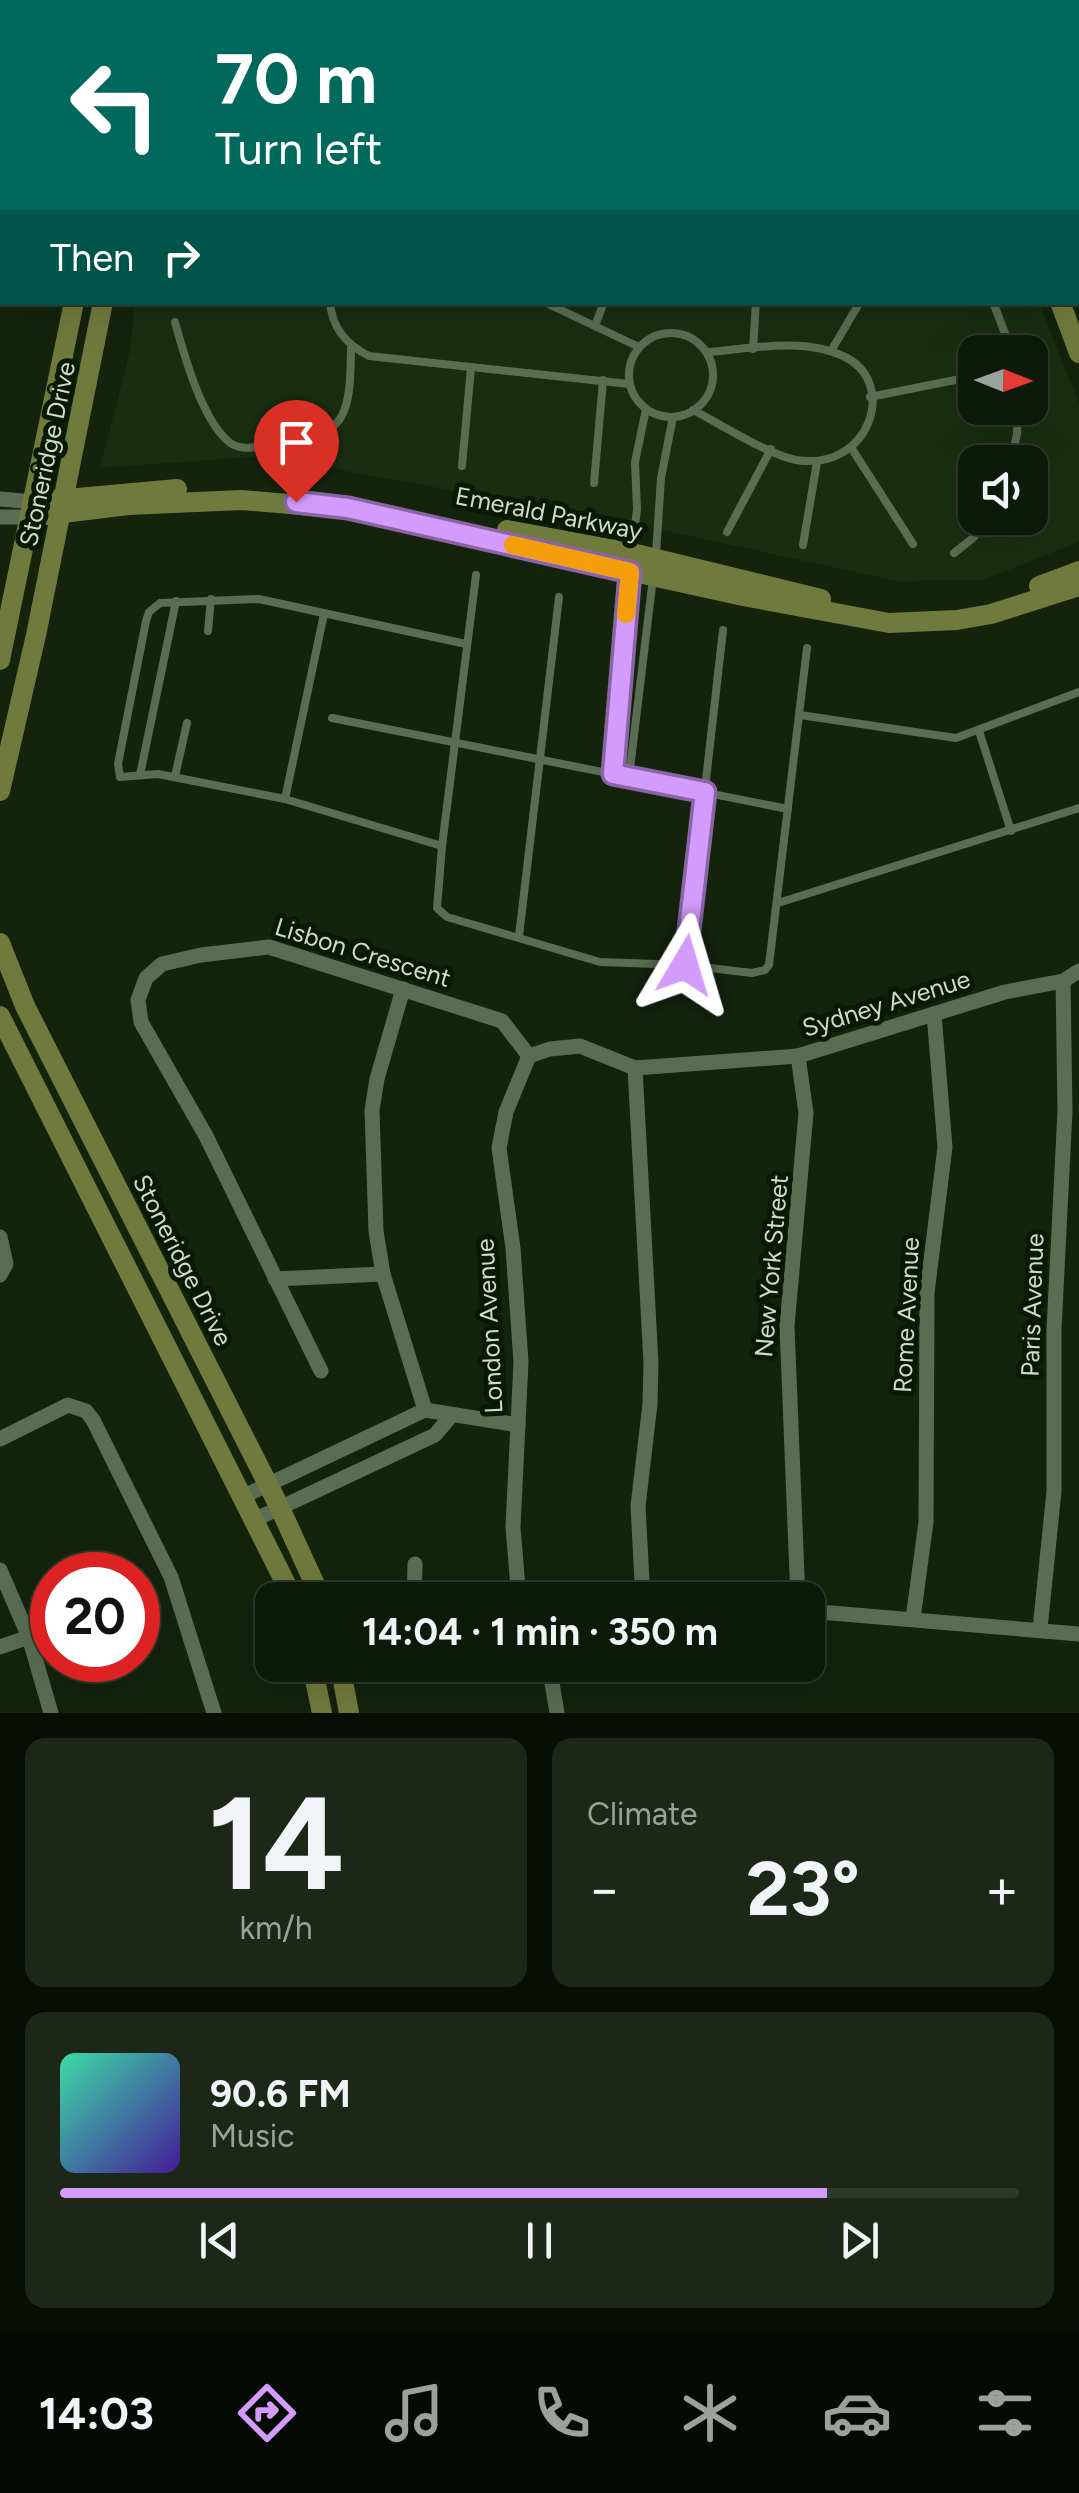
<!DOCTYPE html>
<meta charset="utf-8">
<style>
:root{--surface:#0e1a09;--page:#1c2717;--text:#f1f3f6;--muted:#9ba19c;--line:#2e382a;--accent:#d39cfc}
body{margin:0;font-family:Figtree,sans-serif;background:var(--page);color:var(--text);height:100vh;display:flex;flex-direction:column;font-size:38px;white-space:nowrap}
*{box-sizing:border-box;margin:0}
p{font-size:32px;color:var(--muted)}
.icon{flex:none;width:55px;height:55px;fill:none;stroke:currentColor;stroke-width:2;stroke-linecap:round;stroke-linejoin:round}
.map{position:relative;height:1713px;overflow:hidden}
.details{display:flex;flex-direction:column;gap:25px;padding:25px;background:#080e05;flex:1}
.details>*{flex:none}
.hud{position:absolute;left:0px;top:0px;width:1080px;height:305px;box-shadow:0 10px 40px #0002,0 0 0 2px var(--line);background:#00695c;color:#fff;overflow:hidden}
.needle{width:65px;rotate:91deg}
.buttons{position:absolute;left:958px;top:335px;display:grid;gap:20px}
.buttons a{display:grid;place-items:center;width:90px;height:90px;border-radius:20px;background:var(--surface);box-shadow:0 10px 40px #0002,0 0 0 2px var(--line);font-size:50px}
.speed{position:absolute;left:30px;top:1552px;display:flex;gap:20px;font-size:50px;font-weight:700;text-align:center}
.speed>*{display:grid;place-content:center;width:130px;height:130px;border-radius:50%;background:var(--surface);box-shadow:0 10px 40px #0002,0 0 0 2px var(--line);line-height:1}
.speed .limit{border:15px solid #d22;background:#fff;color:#111}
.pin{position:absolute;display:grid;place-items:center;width:85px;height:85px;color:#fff;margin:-102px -42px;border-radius:50% 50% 50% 0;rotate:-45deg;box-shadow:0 0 10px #0007}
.pin .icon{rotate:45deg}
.me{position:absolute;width:110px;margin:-55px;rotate:7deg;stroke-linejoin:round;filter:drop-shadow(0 0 8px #0008)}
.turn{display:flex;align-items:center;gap:35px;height:210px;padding:0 50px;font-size:45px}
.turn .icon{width:130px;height:130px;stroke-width:2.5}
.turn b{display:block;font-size:70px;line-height:85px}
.then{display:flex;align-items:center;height:95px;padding:0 50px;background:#0003;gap:20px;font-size:38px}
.big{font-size:75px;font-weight:700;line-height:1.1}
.details .widget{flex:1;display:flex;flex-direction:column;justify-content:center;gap:15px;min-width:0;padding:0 35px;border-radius:20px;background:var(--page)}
.details .dial{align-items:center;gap:0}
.dial b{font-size:130px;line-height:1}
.song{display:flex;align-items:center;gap:30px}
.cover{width:120px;height:120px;border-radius:15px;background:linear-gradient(135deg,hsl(160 70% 55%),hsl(260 70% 35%))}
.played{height:10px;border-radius:5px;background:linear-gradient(90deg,var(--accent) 80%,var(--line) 80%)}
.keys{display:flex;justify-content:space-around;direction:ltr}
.heat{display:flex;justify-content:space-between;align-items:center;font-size:55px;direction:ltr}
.details .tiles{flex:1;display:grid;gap:25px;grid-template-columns:1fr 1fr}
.widget:last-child{grid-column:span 2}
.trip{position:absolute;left:255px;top:1582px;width:570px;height:100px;border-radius:20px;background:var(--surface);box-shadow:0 10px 40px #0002,0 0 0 2px var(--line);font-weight:700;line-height:100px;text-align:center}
.tabs{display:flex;height:160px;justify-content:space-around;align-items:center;background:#060a04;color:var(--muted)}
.tabs .icon{width:70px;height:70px}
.tabs .on{color:var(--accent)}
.tabs b{font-size:45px;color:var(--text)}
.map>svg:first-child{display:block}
</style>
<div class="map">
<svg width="1079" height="1713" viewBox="0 0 1079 1713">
<rect width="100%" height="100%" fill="#13230c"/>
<g fill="#192e11" fill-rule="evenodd">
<polygon points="507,0 1079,0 1079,56 1078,2"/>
<path d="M135 303H1039L1079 403V542L983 580 897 581 630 523 263 456 100 468 129 355ZM975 352H1030V408H975ZM975 462H1030V518H975Z"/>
</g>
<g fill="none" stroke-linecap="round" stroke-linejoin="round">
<g stroke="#5a6d53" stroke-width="8">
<polyline points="433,0 441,2"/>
<path d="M330 302C332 329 347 345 369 356L629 384"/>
<polyline points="544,302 639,347"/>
<polyline points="993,302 1012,352"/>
<path d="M175 322C184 355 202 420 229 442 241 452 259 446 274 445 348 437 350 416 351 348"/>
<polyline points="595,326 604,302"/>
<circle cx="671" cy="375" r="42"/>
<polyline points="753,349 756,302"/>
<polyline points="831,351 860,302"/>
<polyline points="870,397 975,376"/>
<path d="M693 410C720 424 769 455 796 460 871 472 899 381 843 356 803 337 748 349 707 352"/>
<polyline points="852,449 913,544"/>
<polyline points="1011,462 1017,434 1018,408"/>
<polyline points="462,466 471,368"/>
<polyline points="594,483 603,380"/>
<polyline points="727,532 771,449"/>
<polyline points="803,545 817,462"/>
<polyline points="632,551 637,509 635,462 646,409"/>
<polyline points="954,553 973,538 989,518"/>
<polyline points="656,554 661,478 673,417"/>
<polyline points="476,575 442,846 437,908 447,917 600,962 685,965 752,973 765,970 769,965 807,648"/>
<polyline points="208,631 211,599"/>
<polyline points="800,715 956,738 1079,692"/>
<polyline points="332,718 788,809"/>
<polyline points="979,731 1011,831"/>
<polyline points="613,774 630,574"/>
<polyline points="140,775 176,601"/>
<polyline points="175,776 187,723"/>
<polyline points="629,777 653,578"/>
<polyline points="285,799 324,614"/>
<polyline points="442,846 285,799 158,774 120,777 118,764 146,621 149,612 160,603 259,599 466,644"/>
<polyline points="778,903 1079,808"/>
<polyline points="519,936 559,597"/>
<polyline points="685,965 723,630"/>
</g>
<g stroke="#5a6d53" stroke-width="15">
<polyline points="0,499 34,502"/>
<polyline points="0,517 30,517"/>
<polyline points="403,989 377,1079 372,1110 376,1231 383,1274 425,1410"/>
<polyline points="529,1056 550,1049 580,1046 635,1068 798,1056 1005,992 1063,981 1079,971"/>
<polyline points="798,1056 806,1113 787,1326 798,1600"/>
<polyline points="635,1068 651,1363 650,1404 638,1506 643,1600"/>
<polyline points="0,1237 6,1264 0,1275"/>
<polyline points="275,1279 383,1274"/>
<polyline points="321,1371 206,1136 141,1022 138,1000 146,978 162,964 201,955 269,947 502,1021 529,1056"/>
<polyline points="0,1439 68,1405 86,1411 93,1420 171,1577 214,1713"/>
<polyline points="244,1496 425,1410 518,1425"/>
<polyline points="256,1519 435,1435 451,1416"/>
<polyline points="0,1570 29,1637 51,1713"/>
<polyline points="414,1600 415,1564"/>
<polyline points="519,1600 513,1527 521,1362 513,1248 499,1148 506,1112 529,1056"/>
<polyline points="808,1611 1079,1634"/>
<polyline points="913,1619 926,1522 927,1293 945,1147 934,1014"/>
<polyline points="1040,1629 1054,1491 1054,1330 1065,1111 1063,981"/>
<polyline points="0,1647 29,1637"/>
<polyline points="549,1665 557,1713"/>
</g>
<g stroke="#717a3d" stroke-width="20">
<polyline points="103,0 103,2"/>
<polyline points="130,0 130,2"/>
<polyline points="954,0 955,2"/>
<polyline points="925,1 926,2"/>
<polyline points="75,2 78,0"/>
<polyline points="0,34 2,33"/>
<polyline points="0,55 2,56"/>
<polyline points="1078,91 1079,91"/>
<polyline points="1078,139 1079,138"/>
<polyline points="1078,277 1079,281"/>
<polyline points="1060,302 1079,353"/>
<polyline points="34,502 177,489"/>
<polyline points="30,517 128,505 242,500 348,509 743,596 889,623 957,620 991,614 1079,586"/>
<polyline points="507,530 632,553 821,599"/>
<polyline points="1039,586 1079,571"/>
<polyline points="0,660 74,302"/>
<polyline points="0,791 36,635 103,302"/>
<polyline points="0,943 25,1006 280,1508 322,1600"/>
<polyline points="0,1016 294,1600"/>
<polyline points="312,1665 322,1713"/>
<polyline points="340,1665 349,1713"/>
</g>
</g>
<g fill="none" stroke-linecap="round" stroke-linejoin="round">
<defs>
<polyline id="route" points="296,502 348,508 630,572 613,774 705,792 685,965"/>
</defs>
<use href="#route" stroke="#8965a4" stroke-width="25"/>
<use href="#route" stroke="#d39cfc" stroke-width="18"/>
<polyline stroke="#f59e0b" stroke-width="18" points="513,545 630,572 626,614"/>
</g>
<g text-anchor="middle" stroke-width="10" stroke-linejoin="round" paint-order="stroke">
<g font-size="25" fill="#cfdacb" stroke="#091a04">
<text transform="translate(47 454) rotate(-78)" y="9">Stoneridge Drive</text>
<text transform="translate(549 513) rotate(11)" y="9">Emerald Parkway</text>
<text transform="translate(363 952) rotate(17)" y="9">Lisbon Crescent</text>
<text transform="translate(886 1003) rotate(-17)" y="9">Sydney Avenue</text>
<text transform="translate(183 1260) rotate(63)" y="9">Stoneridge Drive</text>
<text transform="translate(771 1266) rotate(-85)" y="9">New York Street</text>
<text transform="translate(1032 1305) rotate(-88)" y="9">Paris Avenue</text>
<text transform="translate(906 1315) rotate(-87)" y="9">Rome Avenue</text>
<text transform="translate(489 1326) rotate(-93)" y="9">London Avenue</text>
</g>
</g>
</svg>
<div class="buttons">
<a><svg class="needle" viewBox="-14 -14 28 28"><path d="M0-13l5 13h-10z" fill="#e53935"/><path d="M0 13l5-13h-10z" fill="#9ba19c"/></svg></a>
<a><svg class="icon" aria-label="sound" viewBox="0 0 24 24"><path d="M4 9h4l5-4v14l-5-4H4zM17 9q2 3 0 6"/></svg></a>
</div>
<div class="speed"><div class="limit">20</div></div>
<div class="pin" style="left:296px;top:502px;background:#d93025"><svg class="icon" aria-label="arrive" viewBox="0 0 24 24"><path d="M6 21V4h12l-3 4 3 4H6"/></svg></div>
<svg class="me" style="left:685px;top:965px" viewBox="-20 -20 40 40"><path d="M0-17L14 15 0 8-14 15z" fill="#d39cfc" stroke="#fff" stroke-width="4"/></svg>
<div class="trip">14:04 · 1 min · 350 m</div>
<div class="hud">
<div class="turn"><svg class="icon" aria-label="left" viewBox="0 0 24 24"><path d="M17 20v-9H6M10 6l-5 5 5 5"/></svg><div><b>70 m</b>Turn left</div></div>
<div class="then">Then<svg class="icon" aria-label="right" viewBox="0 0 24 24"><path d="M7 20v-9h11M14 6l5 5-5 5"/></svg></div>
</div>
</div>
<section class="details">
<div class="tiles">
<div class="widget dial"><b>14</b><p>km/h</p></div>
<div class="widget"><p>Climate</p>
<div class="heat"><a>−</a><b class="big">23°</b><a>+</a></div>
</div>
<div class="widget">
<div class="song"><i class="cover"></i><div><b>90.6 FM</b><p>Music</p></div></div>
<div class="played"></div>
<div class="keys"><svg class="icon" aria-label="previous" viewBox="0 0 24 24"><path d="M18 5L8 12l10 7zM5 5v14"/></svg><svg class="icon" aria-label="pause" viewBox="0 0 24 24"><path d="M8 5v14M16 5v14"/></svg><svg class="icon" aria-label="next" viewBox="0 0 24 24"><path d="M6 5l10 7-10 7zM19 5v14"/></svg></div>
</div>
</div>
</section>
<nav class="tabs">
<b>14:03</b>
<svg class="icon on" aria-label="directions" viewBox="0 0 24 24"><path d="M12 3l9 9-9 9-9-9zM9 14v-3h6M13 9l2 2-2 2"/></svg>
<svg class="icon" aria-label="music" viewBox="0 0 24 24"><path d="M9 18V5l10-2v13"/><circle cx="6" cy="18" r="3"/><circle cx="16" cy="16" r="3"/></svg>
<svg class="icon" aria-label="phone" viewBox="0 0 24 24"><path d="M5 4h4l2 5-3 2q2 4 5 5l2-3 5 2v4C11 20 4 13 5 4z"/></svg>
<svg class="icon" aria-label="climate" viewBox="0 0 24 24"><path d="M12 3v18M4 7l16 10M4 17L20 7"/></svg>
<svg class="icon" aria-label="car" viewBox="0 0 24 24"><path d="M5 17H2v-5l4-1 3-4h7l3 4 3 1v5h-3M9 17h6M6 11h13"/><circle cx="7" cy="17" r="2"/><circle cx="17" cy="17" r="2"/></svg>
<svg class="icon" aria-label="filters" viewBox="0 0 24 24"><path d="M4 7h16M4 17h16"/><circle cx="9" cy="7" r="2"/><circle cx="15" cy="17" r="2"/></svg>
</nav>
